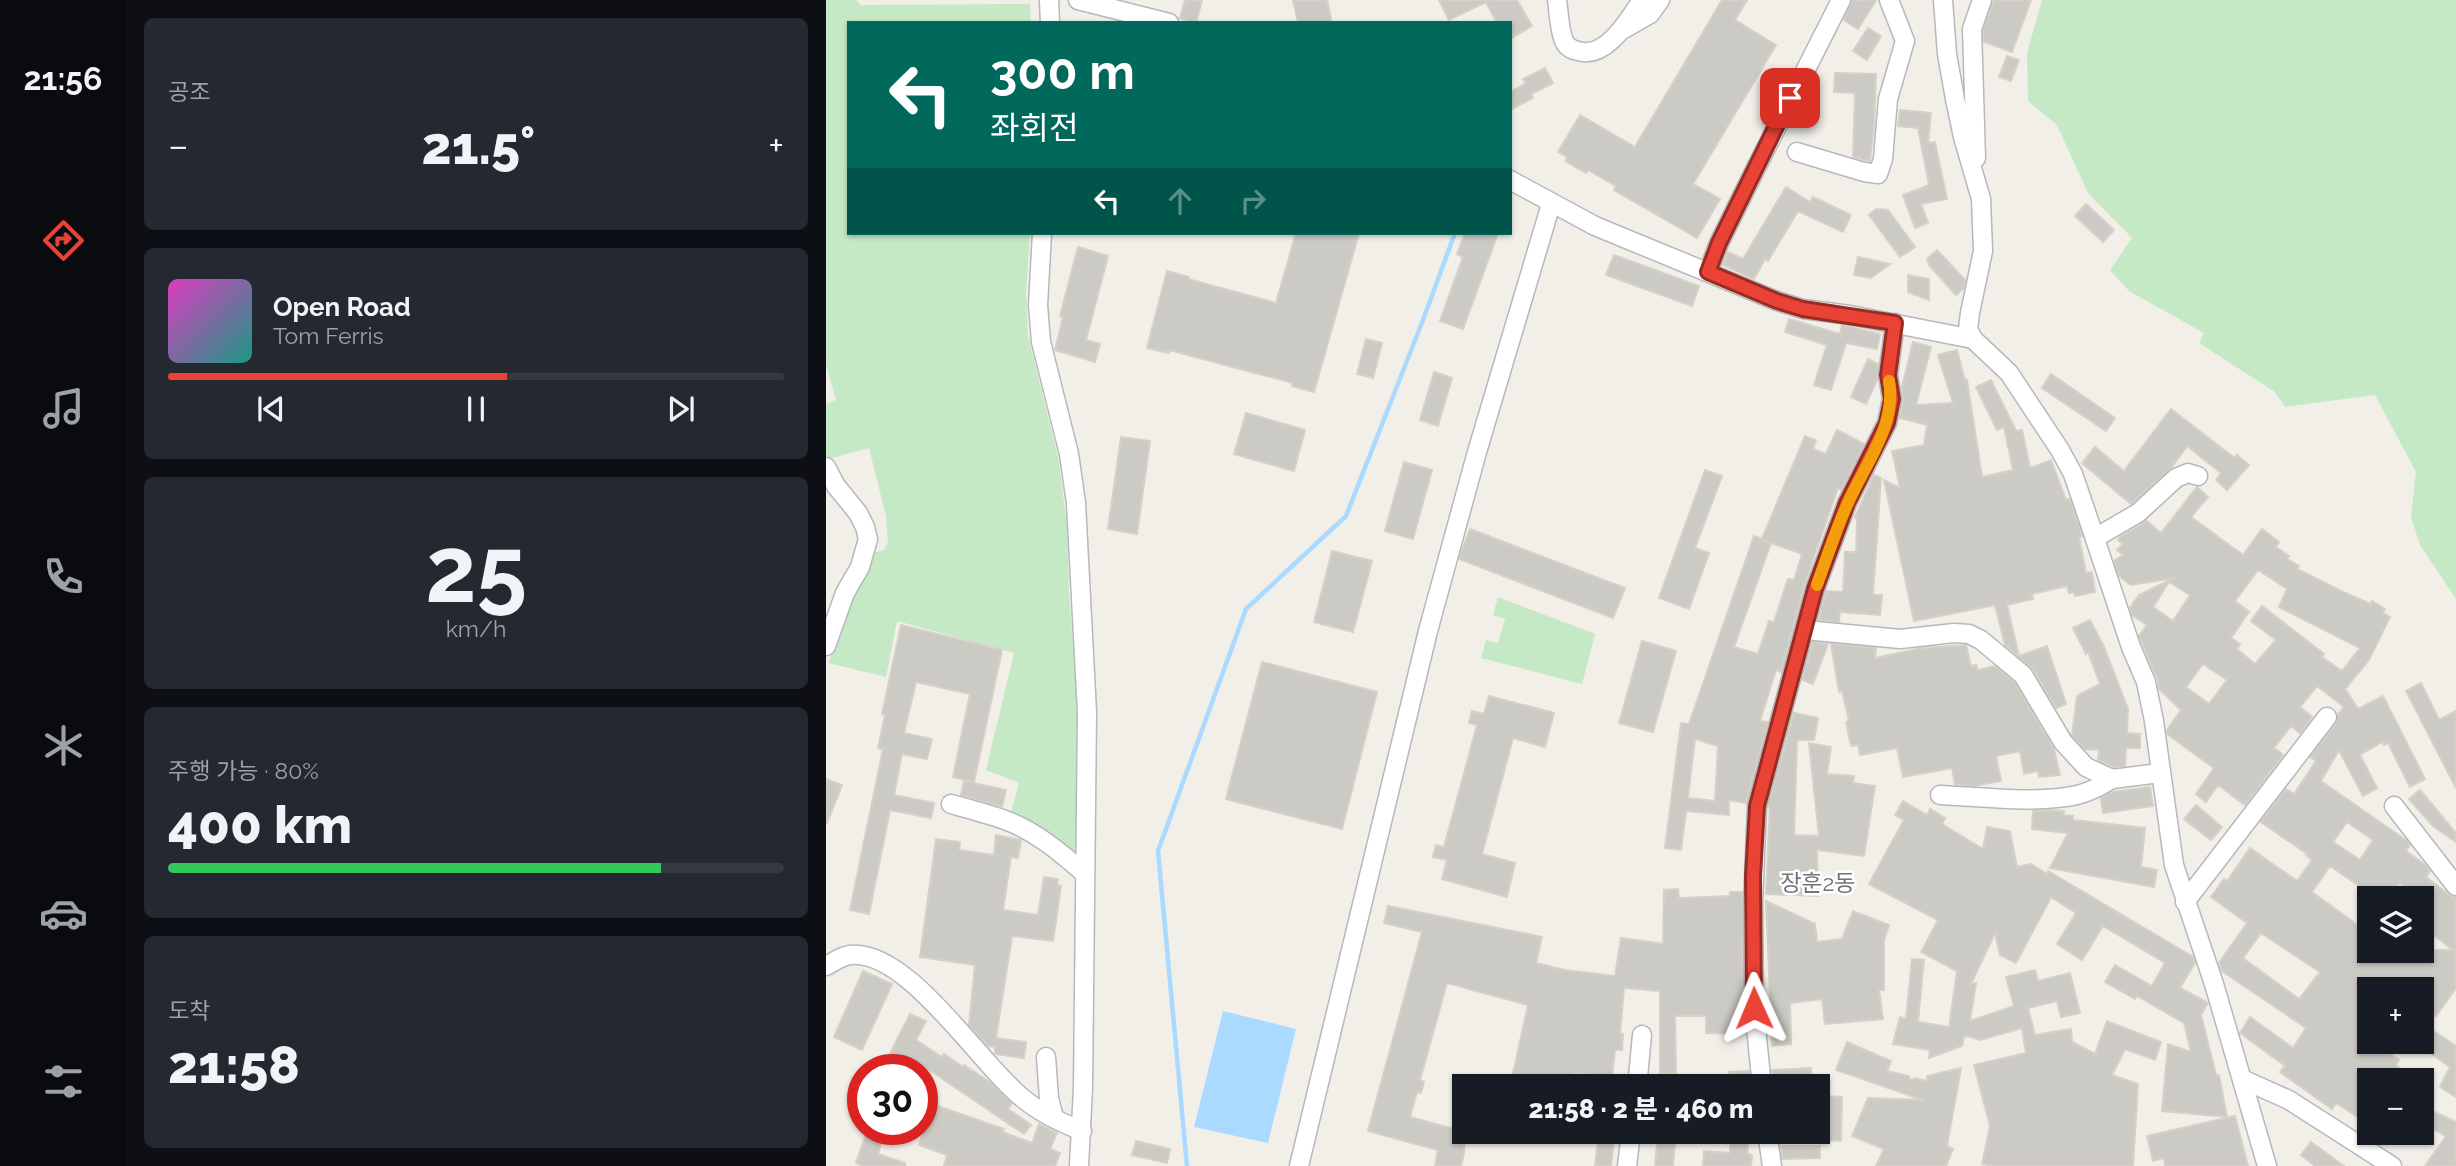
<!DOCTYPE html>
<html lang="ko">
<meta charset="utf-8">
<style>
:root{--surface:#171b24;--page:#242831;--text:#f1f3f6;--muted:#9ea1a6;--line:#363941;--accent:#ea4335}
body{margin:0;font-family:Raleway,"Noto Sans KR",sans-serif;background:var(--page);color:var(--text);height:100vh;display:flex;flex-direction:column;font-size:26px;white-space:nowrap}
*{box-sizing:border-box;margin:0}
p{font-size:23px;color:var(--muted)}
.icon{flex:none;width:38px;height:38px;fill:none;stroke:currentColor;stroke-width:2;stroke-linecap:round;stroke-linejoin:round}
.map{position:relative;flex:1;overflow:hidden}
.side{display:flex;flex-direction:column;gap:18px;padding:18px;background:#0d0f14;width:700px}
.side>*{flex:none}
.hud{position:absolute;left:21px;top:21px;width:665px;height:214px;border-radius:0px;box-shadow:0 2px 5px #0004;background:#00695c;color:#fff;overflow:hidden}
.fabs{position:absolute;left:1531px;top:886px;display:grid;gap:14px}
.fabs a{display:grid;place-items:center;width:77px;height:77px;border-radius:0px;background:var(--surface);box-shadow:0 2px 5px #0004;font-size:35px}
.speed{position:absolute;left:21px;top:1054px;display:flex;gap:14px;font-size:35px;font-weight:700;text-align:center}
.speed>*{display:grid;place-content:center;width:91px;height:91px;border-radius:50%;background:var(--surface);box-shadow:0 2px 5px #0004;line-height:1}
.speed .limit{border:10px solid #d22;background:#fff;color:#111}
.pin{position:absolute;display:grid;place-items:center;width:60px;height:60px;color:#fff;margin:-30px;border-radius:14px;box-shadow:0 4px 10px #0006}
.me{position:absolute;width:77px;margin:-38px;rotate:359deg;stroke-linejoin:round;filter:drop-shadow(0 0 5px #0008)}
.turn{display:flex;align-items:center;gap:24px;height:147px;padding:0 28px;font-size:32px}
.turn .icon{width:91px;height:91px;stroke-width:2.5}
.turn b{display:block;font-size:49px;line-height:60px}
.lanes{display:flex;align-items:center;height:66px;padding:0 28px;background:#0003;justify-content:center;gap:35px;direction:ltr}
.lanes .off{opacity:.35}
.big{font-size:52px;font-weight:800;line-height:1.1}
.side .widget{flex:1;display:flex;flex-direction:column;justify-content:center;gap:10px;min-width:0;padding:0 24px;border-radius:10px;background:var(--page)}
.side .dial{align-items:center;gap:0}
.dial b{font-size:91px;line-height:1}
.song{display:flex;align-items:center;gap:21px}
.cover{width:84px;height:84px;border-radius:10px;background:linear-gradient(135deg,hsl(310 70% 55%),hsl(170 70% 35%))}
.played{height:7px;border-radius:4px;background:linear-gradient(90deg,var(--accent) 55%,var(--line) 55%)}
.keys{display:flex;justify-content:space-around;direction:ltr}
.heat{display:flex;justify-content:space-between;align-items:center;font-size:38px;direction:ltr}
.charge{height:10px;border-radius:5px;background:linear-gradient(90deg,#34c759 80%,var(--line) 0)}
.trip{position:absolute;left:626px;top:1074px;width:378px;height:70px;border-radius:0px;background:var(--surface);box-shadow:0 2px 5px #0004;font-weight:800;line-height:70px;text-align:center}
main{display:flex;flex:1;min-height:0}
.tabs{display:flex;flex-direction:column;width:126px;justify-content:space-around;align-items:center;background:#090b0e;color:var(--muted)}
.tabs .icon{width:49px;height:49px}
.tabs .selected{color:var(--accent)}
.tabs b{font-size:32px;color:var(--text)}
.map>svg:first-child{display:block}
</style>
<main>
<nav class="tabs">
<b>21:56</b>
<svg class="icon selected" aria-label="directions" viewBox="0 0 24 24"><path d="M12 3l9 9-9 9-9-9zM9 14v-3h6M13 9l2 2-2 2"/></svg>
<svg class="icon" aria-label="music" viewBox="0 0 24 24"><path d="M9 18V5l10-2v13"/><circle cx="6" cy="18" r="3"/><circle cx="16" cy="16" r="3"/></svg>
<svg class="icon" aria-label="phone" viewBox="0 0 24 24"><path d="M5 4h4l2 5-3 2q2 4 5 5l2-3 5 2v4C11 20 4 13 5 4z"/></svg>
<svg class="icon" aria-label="climate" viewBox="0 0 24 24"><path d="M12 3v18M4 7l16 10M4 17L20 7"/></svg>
<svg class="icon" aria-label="car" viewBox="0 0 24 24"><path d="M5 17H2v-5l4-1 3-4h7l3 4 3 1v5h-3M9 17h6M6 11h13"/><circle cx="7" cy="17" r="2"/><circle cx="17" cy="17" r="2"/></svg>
<svg class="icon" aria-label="filters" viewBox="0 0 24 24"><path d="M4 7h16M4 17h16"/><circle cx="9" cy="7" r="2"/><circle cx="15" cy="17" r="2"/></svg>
</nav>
<section class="side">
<div class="widget"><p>공조</p>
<div class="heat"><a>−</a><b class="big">21.5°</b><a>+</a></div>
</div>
<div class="widget">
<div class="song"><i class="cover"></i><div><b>Open Road</b><p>Tom Ferris</p></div></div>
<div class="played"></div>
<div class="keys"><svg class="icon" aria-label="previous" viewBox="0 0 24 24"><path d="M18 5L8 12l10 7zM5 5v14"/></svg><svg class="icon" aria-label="pause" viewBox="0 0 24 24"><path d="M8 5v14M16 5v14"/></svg><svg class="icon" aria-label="next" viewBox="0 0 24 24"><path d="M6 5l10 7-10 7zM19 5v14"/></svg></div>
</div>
<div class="widget dial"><b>25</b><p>km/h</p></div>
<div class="widget"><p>주행 가능 · 80%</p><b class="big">400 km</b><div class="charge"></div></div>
<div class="widget"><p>도착</p><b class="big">21:58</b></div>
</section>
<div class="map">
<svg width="1630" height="1166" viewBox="0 0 1630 1166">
<rect width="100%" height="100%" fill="#f1efe8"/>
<g fill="#c5e8c5">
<path d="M0 0H30L35 5 204 4 205 23H23V233H204L200 293 202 336 232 457 241 525 243 594 252 708 250 854C230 836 211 822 185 812L193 783 160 770 188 653 71 621 60 677 2 663 19 617 46 561 47 552 57 551 62 542 60 516 43 448 2 459 0 455V404L10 400 0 364Z"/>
<polygon points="1216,0 1630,0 1630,599 1594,545 1585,517 1590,472 1549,395 1459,407 1449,392 1373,343 1378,333 1303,291 1284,270 1306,238 1262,193 1231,125 1202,101 1201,53"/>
<polygon points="672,597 769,634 756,684 655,658 660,640 672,643 679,619 667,615"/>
</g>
<polygon fill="#aadaff" points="397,1011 470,1029 442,1143 368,1127"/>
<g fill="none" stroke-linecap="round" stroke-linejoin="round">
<polyline stroke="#aadaff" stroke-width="4.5" points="361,1166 332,851 420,609 520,516 597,320 629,233"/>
</g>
<g fill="#cccac5" stroke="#d6d1c6" stroke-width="2" fill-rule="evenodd">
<polygon points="359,0 376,0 370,23 354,18"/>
<polygon points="467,0 501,0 506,23 472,23"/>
<polygon points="613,0 691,0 706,26 684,39 684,23 671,23 660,2 623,20"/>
<polygon points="896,0 921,0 909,20 950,45 867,184 894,199 871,238 788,190 790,186 762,170 760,173 739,161 741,157 732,152 754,115 809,147"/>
<polygon points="1026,0 1050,0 1032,29 1018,20"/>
<polygon points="1168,0 1205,0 1186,52 1158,42 1157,31"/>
<polygon points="1042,28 1055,36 1041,60 1027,51"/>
<polygon points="1181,56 1193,60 1185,81 1173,77"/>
<polygon points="719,68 727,83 705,94 707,98 684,110 684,92 700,83 697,79"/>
<polygon points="1009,73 1050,74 1048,125 1044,161 1027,157 1029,93 1008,92"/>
<polygon points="1074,110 1105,113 1102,143 1109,142 1121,199 1095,204 1102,223 1089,228 1077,195 1103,185 1092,128 1072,126"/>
<polygon points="960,187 984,202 987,197 1025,215 1017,232 972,211 942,261 939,259 928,279 897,265 902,252 917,259"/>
<polygon points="1260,204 1288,230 1277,242 1249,216"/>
<polygon points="1050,209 1062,210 1089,247 1074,257 1043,215"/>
<polygon points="470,233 533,233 488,392 466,386 467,383 343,350 343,353 321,348 341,271 363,277 362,279 450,303"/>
<polygon points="639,233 672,233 637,329 614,321 637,257 631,254"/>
<polygon points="252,247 282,256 260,340 274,344 269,362 229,350 237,317 234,316"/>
<polygon points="1111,250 1139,280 1138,288 1130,295 1103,265 1101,259"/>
<polygon points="788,255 873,286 866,306 780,275"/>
<polygon points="1032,257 1064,264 1045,278 1028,275"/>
<polygon points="1082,275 1103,279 1103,300 1082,292"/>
<polygon points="963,319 1014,334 1016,325 1054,334 1051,349 1020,343 1005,390 988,385 1001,345 959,332"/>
<polygon points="540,339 556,343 547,378 531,374"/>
<polygon points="1087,342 1105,347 1090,405 1127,403 1112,355 1131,350 1139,381 1141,380 1156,477 1187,470 1178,427 1171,430 1150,387 1165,380 1190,431 1196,430 1204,468 1225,460 1240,500 1244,499 1256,536 1253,537 1260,573 1266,572 1269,592 1249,596 1248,592 1243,593 1241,586 1206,594 1207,599 1181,605 1193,656 1221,646 1240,704 1230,708 1207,669 1179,645 1169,605 1088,621 1058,480 1074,488 1066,451 1098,445 1101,425 1074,418 1077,401 1076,387"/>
<polygon points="1042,359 1052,364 1051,380 1040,404 1025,397"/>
<polygon points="608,372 626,378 612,426 594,420"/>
<polygon points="1225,374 1289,418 1280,431 1216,388"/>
<polygon points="1345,409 1402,453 1409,458 1411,455 1423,465 1401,490 1390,480 1395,473 1361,446 1346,467 1305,504 1256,463 1269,447 1298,471"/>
<polygon points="420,413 479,430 468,471 408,454"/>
<path d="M1011 430 1038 444 1015 490 1012 488 978 585 955 672 950 670 934 721 942 722 920 803 903 800V815L860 811 855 850 839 848 855 723 863 724 928 536 936 539 979 436 990 440 987 449 1000 454ZM937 540 976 554 968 580 962 579 948 622 943 621 932 654 908 647 945 543ZM869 739 892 746 889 801 862 798Z"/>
<polygon points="295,437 324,441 311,534 282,529"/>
<polygon points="578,462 606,470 587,539 559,531"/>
<polygon points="879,470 896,476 869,548 883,553 863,609 833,598"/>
<polygon points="1048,475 1055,478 1047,595 1056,595 1054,615 1014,612 1013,622 993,620 1000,591 1017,592 1019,552 1030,552 1031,519 1029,517"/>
<path d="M1371 487 1382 497 1365 517 1417 555 1436 529 1453 542 1450 547 1463 556 1461 559 1473 566 1471 569 1517 592 1545 604 1546 601 1559 609 1557 613 1564 617 1543 660 1519 689 1532 709 1557 696 1599 779 1584 787 1562 743 1558 745 1556 742 1534 755 1551 788 1537 796 1513 750 1495 781 1581 841 1584 845 1580 851 1598 864 1604 871 1600 877 1625 896 1630 897V988L1610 1016 1596 1006V989H1544V1041L1573 1060 1570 1065 1590 1080H1544V1125L1510 1103 1506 1109 1492 1099 1454 1072 1459 1066 1414 1033 1424 1017 1467 1048 1480 1028 1396 971 1393 963 1421 923 1385 897 1398 879 1401 881 1424 848 1471 881 1486 860 1480 855 1481 854 1435 822 1460 789 1468 794 1490 761 1484 757 1510 724 1512 714 1518 707 1491 686 1474 707 1486 717 1474 733 1465 726 1448 748 1457 755 1419 805 1392 785 1380 802 1370 794 1388 768 1341 734V730L1355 710 1333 689 1332 680 1313 636 1321 625 1306 615 1304 608 1313 595 1348 578 1305 585 1293 576 1288 561 1297 555 1291 550 1297 544 1292 540 1294 537 1321 521 1335 533ZM1432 570 1461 589 1453 607 1534 648 1516 671 1496 657 1498 654 1436 606 1425 621 1450 640 1429 664 1411 649 1414 644 1405 638 1423 612 1409 601ZM1343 582 1364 595 1347 621 1327 607ZM1377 664 1401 680 1383 704 1360 687ZM1521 822 1547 840 1534 860 1507 842ZM1504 866 1551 898H1563L1573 883 1596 898V926L1627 950H1544V934L1486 892ZM1435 933 1494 972 1473 999 1417 958Z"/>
<polygon points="644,529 799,588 787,618 633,559"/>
<polygon points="506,551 546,561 527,632 488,622"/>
<polygon points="1264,620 1278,647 1302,709 1301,733 1314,734 1314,748 1300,748 1299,766 1288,767 1272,760 1273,750 1259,749 1246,736 1251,696 1274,684 1262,652 1260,654 1247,628"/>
<polygon points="75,625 176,650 148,782 127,777 144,694 90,682 78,733 106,739 101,759 76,754 68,795 108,803 105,818 64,810 43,914 24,910 57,749 52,748 59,715 56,714"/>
<polygon points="816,641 850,651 827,732 793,723"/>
<polygon points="987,642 1002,644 987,684 976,680"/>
<polygon points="1005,644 1050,648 1049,658 1096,648 1140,645 1145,666 1150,665 1152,670 1169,666 1188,682 1228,749 1234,775 1213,777 1212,771 1198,774 1194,751 1170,756 1175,781 1148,786 1129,784 1126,768 1077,777 1071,748 1034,755 1032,745 1025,746 1020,722 1023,721 1016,691 1013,692"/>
<polygon points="436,662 551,692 516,829 400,799"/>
<polygon points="1595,683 1613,720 1630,711 1630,788 1580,691"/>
<polygon points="663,696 728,713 719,747 687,738 656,854 689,863 681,897 616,879 621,860 607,857 610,845 618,847 651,725 643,723 646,711 658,714"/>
<polygon points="968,713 992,718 988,740 971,740 968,835 993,836 983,743 1005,747 1001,774 1028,776 1027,783 1049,786 1038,856 991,850 992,896 940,894 944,808 942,807"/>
<polygon points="0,779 16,785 1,823 0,823"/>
<polygon points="138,781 180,790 176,807 135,795"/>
<polygon points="1324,787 1327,806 1277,813 1275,798 1286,792"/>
<polygon points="1594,790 1630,833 1630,842 1607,826 1583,799"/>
<polygon points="1077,801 1101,815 1104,809 1119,818 1116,824 1157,849 1161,827 1184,831 1191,867 1205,864 1221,874 1222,871 1367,957 1369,963 1354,988 1382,1003 1375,1015 1390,1075 1393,1075 1401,1117 1336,1111 1342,1044 1365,1052 1358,1023 1311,996 1309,999 1279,982 1289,965 1326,986 1339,963 1277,926 1256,960 1231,944 1250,913 1225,897 1190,963 1174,955 1169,933 1145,984 1150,983 1144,1021 1188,1006 1180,977 1209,970 1212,981 1244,973 1254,1013 1235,1017 1231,1001 1202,1008 1209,1035 1245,1029 1246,1042 1269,1054 1281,1021 1335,1042 1329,1060 1299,1049 1286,1075 1312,1084 1307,1166 1166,1166 1156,1164 1164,1126 1148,1065 1200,1053 1196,1028 1154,1040 1141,1036 1138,1037 1136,1046 1103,1058 1104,1050 1067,1044 1074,1017 1080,1019 1086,959 1098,960 1092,1022 1123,1027 1131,971 1095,952 1112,920 1043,884 1078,820 1069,815"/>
<polygon points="1370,805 1396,827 1385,840 1358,819"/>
<polygon points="1224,810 1238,811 1237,815 1247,816 1247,820 1319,828 1315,867 1331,870 1328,887 1224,868 1242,833 1206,829 1207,811"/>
<polygon points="170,835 195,840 192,858 185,857 177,910 212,915 218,877 232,879 231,885 235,886 227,941 186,936 170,1038 200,1042 198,1058 169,1054 169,1047 162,1046 143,1025 149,965 94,957 110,839 134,842 133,850 168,855"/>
<polygon points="852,889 853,898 904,896 904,892 916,892 918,1034 880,1033 880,1016 849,1016 850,1073 834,1073 834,991 798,988 794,1034 797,1034 796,1050 789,1050 786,1077 747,1073 745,1087 684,1087 702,1005 621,983 594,1080 598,1082 595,1093 591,1092 584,1117 639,1132 638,1153 635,1166 609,1166 612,1150 542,1131 596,932 558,923 562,906 716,937 710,963 739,970 789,976 795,938 837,944 838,890"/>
<polygon points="940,901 989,924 991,942 1016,939 1027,911 1063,925 1058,940 1058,990 1053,990 1057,1019 999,1024 996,999 964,1003 965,1044 946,1046"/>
<polygon points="37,971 66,984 36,1050 8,1037"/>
<polygon points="84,1014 100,1021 90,1040 116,1057 118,1054 137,1067 138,1065 165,1083 186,1103 182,1109 205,1125 198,1134 99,1067 97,1069 56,1069"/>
<polygon points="1603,1028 1630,1046 1630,1097 1614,1087 1624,1067 1591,1044 1596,1041"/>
<polygon points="1021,1042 1065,1061 1061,1071 1083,1076 1084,1080 1090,1078 1101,1081 1101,1076 1135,1068 1121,1146 1127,1149 1120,1166 1050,1166 1058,1149 1026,1136 1042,1098 1097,1100 1010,1070"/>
<polygon points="985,1068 985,1083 947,1085 946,1070"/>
<polygon points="923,1071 924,1086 903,1087 903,1072"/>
<polygon points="1001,1096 1016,1097 1015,1141 997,1140 998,1103"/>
<polygon points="106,1104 178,1129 176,1132 206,1143 213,1124 231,1133 224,1149 234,1153 229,1166 118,1166 121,1155 93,1145"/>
<polygon points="1596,1106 1630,1122 1630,1166 1599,1166 1620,1136 1596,1123"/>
<polygon points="1409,1116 1422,1166 1339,1166 1338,1158 1327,1161 1321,1136"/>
<polygon points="773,1132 789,1132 785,1166 769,1166"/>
<polygon points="832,1132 850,1132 847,1166 829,1166"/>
<polygon points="904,1132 921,1132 922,1154 926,1155 925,1166 877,1166 878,1151 904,1153"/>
<polygon points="39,1137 55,1143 52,1154 79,1163 79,1166 37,1166 30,1163"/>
<polygon points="310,1141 344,1149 341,1163 306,1155"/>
<polygon points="1485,1142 1518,1166 1489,1166 1475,1155"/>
<polygon points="955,1146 994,1146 994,1158 956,1159"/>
</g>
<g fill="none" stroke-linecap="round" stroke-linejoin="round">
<defs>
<g id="minor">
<polyline points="223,0 224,23"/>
<polyline points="252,0 343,23"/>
<path d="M731 0C733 12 733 32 739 43 742 48 747 50 752 51 780 60 803 19 816 0"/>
<polyline points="1117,0 1121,54 1129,99 1137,137 1155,199 1157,251 1144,313 1142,329 1147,339 1183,373 1234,450 1247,474 1260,512 1305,647 1320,682 1328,721 1348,865 1388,984 1441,1166"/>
<polyline points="798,29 824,14 834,0"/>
<polyline points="971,152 1038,172 1052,174 1057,159 1062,99 1079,41 1063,0"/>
<polyline points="1150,158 1146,29 1156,0"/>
<polyline points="684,180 769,226 951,301 977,309 1024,315 1147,339"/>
<polyline points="216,233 212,305 215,342 243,454 250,503 261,712 257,1088 253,1166"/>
<polyline points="882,272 893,243 930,168 1015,0"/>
<polyline points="0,467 10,486 32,513 39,527 42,539 34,567 19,593 0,646"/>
<polyline points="1269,538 1312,513 1350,478 1362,473 1372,476"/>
<polyline points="979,630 1074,639 1128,633 1143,634 1155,640 1197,675 1237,742 1260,767 1286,779 1334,773"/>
<path d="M1114 795C1157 797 1210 804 1251 795 1264 792 1275 786 1286 779"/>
<path d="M125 804C143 809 162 814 179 820 209 831 234 852 258 873"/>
<polyline points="1568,806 1630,886"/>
<polyline points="1359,902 1501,717"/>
<path d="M0 966C8 962 15 956 24 955 82 948 156 1068 199 1100 216 1114 236 1123 256 1131"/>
<polyline points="220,1057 223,1098 228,1118"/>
<polyline points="1416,1079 1463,1100 1566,1166"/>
<polyline points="811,1087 816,1035"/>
<polyline points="936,1087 928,1008 927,903 931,806 989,589 1021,503 1061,423 1066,399 1062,375 1069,323"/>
<polyline points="941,1132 946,1166"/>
<polyline points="473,1166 602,631 651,452 725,204"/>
<polyline points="801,1166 805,1132"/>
</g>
</defs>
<use href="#minor" stroke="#b5b8bc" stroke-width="21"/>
<use href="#minor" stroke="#fff" stroke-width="18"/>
</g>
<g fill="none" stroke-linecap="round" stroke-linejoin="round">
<defs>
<polyline id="route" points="928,1008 927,876 931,806 989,589 1021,503 1061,423 1066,399 1062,375 1069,323 977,309 951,301 882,272 893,243 964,98"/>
</defs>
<use href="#route" stroke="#982c22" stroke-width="18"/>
<use href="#route" stroke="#ea4335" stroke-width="12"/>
<path stroke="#f59e0b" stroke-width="12" d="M991 585C1001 557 1010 529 1022 503 1039 464 1071 425 1063 381"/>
</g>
<g text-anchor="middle" stroke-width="5" stroke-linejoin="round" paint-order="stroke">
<g font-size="23" fill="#70757a" stroke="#fff">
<text x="992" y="891">장훈2동</text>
</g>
</g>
</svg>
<div class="fabs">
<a><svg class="icon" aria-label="layers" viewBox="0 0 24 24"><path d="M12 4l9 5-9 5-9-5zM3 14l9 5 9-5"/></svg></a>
<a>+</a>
<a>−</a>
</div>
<div class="speed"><div class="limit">30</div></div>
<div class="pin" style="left:964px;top:98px;background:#d93025"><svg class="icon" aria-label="arrive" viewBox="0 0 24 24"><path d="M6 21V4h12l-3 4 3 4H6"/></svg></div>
<svg class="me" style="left:928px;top:1008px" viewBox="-20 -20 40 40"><path d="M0-17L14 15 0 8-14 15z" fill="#ea4335" stroke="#fff" stroke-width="4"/></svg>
<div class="trip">21:58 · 2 분 · 460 m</div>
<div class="hud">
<div class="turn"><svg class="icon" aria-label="left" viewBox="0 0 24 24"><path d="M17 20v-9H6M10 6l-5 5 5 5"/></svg><div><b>300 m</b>좌회전</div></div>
<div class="lanes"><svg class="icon" aria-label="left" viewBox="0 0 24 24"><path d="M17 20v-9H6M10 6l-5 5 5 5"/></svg><svg class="icon off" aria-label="ahead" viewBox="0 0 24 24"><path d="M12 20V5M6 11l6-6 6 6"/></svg><svg class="icon off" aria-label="right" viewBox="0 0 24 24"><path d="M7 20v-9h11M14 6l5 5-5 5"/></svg></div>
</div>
</div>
</main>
